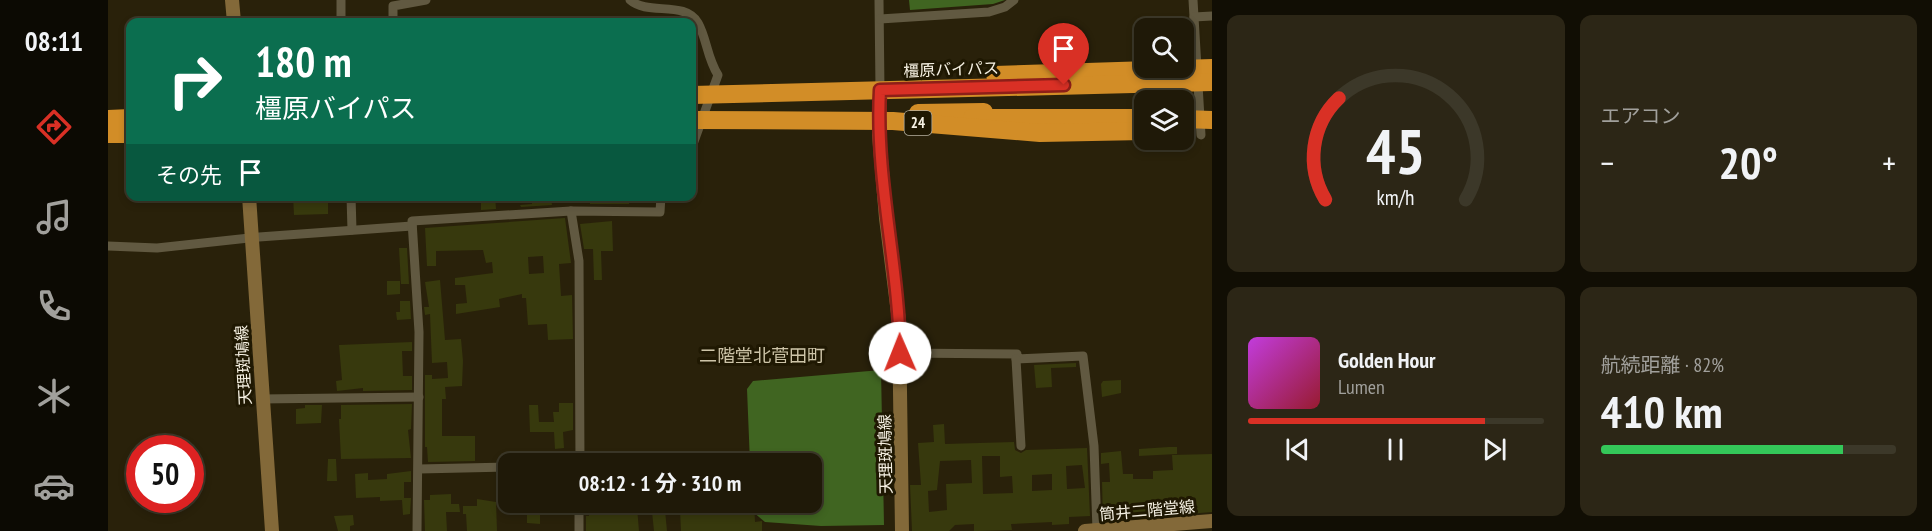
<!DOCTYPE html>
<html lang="ja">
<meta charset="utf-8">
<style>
:root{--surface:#1f1908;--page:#2c2616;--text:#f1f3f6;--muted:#a1a09c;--line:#3c3829;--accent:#d93025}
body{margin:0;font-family:"PT Sans Narrow","Noto Sans JP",sans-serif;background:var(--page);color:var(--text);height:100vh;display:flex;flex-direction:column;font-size:22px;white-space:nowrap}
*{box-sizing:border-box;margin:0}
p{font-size:20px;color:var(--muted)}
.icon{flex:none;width:33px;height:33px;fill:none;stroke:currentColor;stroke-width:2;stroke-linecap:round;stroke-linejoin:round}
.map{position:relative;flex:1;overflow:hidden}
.drawer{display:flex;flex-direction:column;gap:15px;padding:15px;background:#110e04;width:720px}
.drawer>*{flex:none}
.hud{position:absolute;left:18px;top:18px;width:570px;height:183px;border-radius:12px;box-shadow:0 3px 9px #0003,0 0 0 2px var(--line);background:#0b6e4f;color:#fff;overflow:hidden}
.controls{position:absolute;left:1026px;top:18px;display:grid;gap:12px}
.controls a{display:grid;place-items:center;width:60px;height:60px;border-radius:12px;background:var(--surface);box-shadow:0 3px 9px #0003,0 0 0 2px var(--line);font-size:30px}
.speed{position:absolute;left:18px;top:435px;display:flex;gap:12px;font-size:30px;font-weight:700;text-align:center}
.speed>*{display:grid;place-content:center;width:78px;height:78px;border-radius:50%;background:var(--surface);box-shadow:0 3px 9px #0003,0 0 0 2px var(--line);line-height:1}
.speed .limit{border:9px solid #d22;background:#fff;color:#111}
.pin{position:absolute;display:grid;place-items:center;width:51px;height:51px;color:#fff;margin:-62px -26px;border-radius:50% 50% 50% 0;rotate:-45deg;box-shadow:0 0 6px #0007}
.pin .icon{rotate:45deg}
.me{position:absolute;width:66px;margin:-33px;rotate:359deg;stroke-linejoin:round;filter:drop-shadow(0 0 4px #0008)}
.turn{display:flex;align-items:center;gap:21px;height:126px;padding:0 30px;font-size:27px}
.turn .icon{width:78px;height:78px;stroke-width:2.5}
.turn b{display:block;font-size:42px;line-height:51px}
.then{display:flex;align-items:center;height:57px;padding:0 30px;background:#0003;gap:12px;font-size:22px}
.big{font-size:45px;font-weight:700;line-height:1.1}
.drawer .card{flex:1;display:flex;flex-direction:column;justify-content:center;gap:9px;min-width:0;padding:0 21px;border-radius:12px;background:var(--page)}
.drawer .dial{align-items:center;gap:0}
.dial svg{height:156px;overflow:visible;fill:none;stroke:var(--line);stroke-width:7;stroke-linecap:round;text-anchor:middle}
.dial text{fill:var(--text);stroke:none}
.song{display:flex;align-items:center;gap:18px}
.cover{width:72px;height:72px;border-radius:9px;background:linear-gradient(135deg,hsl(290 70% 55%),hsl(350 70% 35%))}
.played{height:6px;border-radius:3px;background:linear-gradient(90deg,var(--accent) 80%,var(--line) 80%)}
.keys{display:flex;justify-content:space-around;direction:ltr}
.heat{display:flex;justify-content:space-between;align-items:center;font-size:33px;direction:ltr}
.charge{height:9px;border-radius:4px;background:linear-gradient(90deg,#34c759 82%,var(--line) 0)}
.drawer .tiles{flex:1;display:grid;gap:15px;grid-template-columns:repeat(2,1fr)}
.trip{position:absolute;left:390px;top:453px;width:324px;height:60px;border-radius:12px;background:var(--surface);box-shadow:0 3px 9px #0003,0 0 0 2px var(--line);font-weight:700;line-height:60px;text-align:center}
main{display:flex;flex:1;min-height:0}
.dock{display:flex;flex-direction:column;width:108px;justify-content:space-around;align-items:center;background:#0c0a03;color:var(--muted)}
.dock .icon{width:42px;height:42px}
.dock .current{color:var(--accent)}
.dock b{font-size:27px;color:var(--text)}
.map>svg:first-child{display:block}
</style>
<main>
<nav class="dock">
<b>08:11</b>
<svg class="icon current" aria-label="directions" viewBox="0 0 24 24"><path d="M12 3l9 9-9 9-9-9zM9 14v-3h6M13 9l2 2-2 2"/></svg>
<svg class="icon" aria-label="music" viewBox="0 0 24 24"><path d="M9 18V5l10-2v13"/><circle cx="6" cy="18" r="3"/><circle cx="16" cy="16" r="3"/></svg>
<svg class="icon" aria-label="phone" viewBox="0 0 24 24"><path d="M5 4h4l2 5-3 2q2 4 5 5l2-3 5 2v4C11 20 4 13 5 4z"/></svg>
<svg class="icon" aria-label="climate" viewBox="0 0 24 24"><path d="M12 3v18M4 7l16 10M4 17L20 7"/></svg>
<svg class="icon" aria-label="car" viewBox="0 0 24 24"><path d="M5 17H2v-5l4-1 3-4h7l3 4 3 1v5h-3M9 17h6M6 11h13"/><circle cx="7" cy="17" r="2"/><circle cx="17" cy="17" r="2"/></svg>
</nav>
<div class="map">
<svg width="1104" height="531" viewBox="0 0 1104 531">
<rect width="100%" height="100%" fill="#29210a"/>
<g fill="#406521">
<polygon points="801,0 897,0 885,4 802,10"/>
<polygon points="773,370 776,525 713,526 657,522 644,511 644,503 704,502 704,464 642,463 639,389 645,381"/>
</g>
<g fill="#37390d" fill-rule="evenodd">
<polygon points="185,196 220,196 220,214 186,215"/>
<polygon points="387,196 388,209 373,210 373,197"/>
<polygon points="424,196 443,196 444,205 413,207 412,205 424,204"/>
<polygon points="482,196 522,196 521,204 482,204"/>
<path d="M457 218 463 263 451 264 453 296 464 295 465 339 440 340 439 324 420 325 418 298H414V294L391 299 392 307 348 314V304L359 303 357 285H347V278L385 273 384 262 378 263 375 250 328 251V266H319L317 228ZM435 256 436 273 421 274 420 257Z"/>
<polygon points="504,221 505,251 493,251 494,280 486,280 485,249 476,249 472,224"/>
<polygon points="291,248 299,248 301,284 293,284"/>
<polygon points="332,280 337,340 353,339 355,361 354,386 337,387 338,399 334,399 334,436 367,436 367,461 320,462 319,447 317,447 317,375 324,375 324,379 340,378 339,362 324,363 322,314 317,315 316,307 321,307 317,282"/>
<polygon points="279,281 292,281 292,294 279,295"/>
<polygon points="292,301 302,301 303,319 289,320 288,312 292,312"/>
<polygon points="304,342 304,351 294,351 295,376 304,376 304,390 255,391 255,388 229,391 228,381 234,380 231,345"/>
<polygon points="968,363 968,367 943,368 944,387 928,388 926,365"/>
<polygon points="1013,380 1013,393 994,397 993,384 995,381"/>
<polygon points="451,403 465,403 465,430 455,432 456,448 447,449 446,432 422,432 421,405 430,405 431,422 446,422 445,412 451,412"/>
<polygon points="304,404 303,429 300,430 303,458 233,459 231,419 233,419 233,405"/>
<polygon points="197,405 214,405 213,423 188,424 188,409 197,408"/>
<path d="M836 424 837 444 906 442 907 450 913 453 918 450 979 448 982 516 961 517V524L944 525V522L903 524 904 530 866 531V524L847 525 841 531H804L802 485H813L810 443 826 442 825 425ZM874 456H892V477L904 476 905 493 875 494ZM863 460 864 483 838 484 839 510 821 512 820 491 829 490 832 461ZM974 465 977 488 959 489 958 466ZM944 474V490L924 491V475Z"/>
<polygon points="1061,447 1069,447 1069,454 1031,456 1031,449"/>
<polygon points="1013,451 1015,474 1025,474 1025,479 1045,479 1045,471 1065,470 1064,455 1104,454 1104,512 995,521 994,482 1002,482 1001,463 993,464 993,453"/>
<polygon points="220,459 228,459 229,481 219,481"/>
<polygon points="303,471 303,482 296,482 296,498 303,498 302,514 295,515 294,500 272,501 272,497 248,498 247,474 260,473 260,480 279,479 279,474"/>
<polygon points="343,494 343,504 351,504 352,512 338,512 339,531 317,531 316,500 322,500 322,495"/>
<polygon points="369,499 388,502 389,531 359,531 358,514 355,514 355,506 369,506"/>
<polygon points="484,502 511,502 512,508 529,507 531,531 478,531 478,516 481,516 481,503"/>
<polygon points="543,502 596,502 596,508 620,507 620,502 646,502 647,522 654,521 654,531 573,531 572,510 557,510 559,531 546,531"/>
<polygon points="419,507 432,508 432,524 419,523"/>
<polygon points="245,515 246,525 242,526 242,531 230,531 226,516"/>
</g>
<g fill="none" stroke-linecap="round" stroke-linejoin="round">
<g stroke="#615941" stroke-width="9">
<polyline points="233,0 233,22"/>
<path d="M522 0C540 16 577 0 590 23 599 39 599 58 610 75L584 147"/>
<polyline points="771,0 772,90"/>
<polyline points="1085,0 1093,135"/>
<polyline points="1086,17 1104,16"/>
<polyline points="772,19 881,12 897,7 906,0"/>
<polyline points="285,22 285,6 318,0"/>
<polyline points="243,196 244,230"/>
<polyline points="463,211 471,261 472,464"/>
<polyline points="0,246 49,248 151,237 304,226"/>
<polyline points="792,353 909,354 908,359 975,356 986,446 989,530"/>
<polyline points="908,359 913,446"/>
<polyline points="153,399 311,397"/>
<polyline points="311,469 400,467"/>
<polyline points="309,531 311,332 304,221 463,211 552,212 553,196"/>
<polyline points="471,531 471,502"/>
</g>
<g stroke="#836939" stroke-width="14">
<polyline points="124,0 126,22"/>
<polyline points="772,90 771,135 778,218 791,321 794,531"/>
<polyline points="141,196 164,531"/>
<polyline points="977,531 1104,521"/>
</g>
<g stroke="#d28d27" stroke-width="18">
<polyline points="887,75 1104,68"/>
<polyline points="584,95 1104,82"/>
<polyline points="810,113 876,112"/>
<polyline points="864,118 1036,118"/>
<polyline points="0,119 22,118"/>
<polyline points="1076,119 1104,120"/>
<polyline points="584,120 785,121 932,133 1036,131"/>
<polyline points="0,134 22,134"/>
</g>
</g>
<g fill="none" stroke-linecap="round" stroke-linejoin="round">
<defs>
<path id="route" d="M792 353C791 265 767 179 772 90L956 85"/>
</defs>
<use href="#route" stroke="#8d1f18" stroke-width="15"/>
<use href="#route" stroke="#d93025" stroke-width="10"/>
</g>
<g text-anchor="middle" stroke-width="6" stroke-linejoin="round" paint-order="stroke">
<rect fill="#1f1802" stroke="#b6b0a0" stroke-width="1.5" x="796.5" y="111" width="27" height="24" rx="4.5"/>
<g font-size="15" font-weight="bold" fill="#f6f1e3">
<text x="810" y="128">24</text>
</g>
<g font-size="16" fill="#f6f1e3" stroke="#1f1802">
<text transform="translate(843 69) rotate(-2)" y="6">橿原バイパス</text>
<text transform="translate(135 365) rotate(-93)" y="6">天理斑鳩線</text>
<text transform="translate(777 454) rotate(-91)" y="6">天理斑鳩線</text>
<text transform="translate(1039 510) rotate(-5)" y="6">筒井二階堂線</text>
</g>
<g font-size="18" fill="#cdc4a8" stroke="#1f1802">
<text x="654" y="362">二階堂北菅田町</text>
</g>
</g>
</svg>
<div class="controls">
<a><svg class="icon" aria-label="search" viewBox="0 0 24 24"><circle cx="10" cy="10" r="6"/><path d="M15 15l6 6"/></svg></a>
<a><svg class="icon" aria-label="layers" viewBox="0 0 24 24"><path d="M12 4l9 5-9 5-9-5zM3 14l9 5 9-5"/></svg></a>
</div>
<div class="speed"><div class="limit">50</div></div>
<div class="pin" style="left:956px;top:85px;background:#d93025"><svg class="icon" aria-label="arrive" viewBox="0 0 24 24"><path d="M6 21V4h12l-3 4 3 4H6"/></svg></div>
<svg class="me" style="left:792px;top:353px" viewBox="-20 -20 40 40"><circle r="19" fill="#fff"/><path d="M0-13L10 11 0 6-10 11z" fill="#d93025"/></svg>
<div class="trip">08:12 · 1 分 · 310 m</div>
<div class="hud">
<div class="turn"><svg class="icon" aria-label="right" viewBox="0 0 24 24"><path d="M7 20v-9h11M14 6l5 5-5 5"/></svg><div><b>180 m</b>橿原バイパス</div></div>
<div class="then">その先<svg class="icon" aria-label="arrive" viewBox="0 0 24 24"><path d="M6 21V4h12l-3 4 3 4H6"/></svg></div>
</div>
</div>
<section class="drawer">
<div class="tiles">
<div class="card dial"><svg viewBox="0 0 100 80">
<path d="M14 69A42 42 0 1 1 86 69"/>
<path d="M14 69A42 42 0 0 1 21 17" stroke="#d93025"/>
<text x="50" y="56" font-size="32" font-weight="700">45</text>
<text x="50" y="72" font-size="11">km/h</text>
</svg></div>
<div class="card"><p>エアコン</p>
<div class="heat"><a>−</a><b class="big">20°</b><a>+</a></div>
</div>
<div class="card">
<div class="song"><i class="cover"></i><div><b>Golden Hour</b><p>Lumen</p></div></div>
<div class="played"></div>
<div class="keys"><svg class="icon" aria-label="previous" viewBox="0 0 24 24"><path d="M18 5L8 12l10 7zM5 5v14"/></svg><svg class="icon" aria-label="pause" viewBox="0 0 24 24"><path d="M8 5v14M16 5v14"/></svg><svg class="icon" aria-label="next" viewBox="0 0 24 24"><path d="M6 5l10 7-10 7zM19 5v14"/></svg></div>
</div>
<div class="card"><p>航続距離 · 82%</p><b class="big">410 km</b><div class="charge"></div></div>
</div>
</section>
</main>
